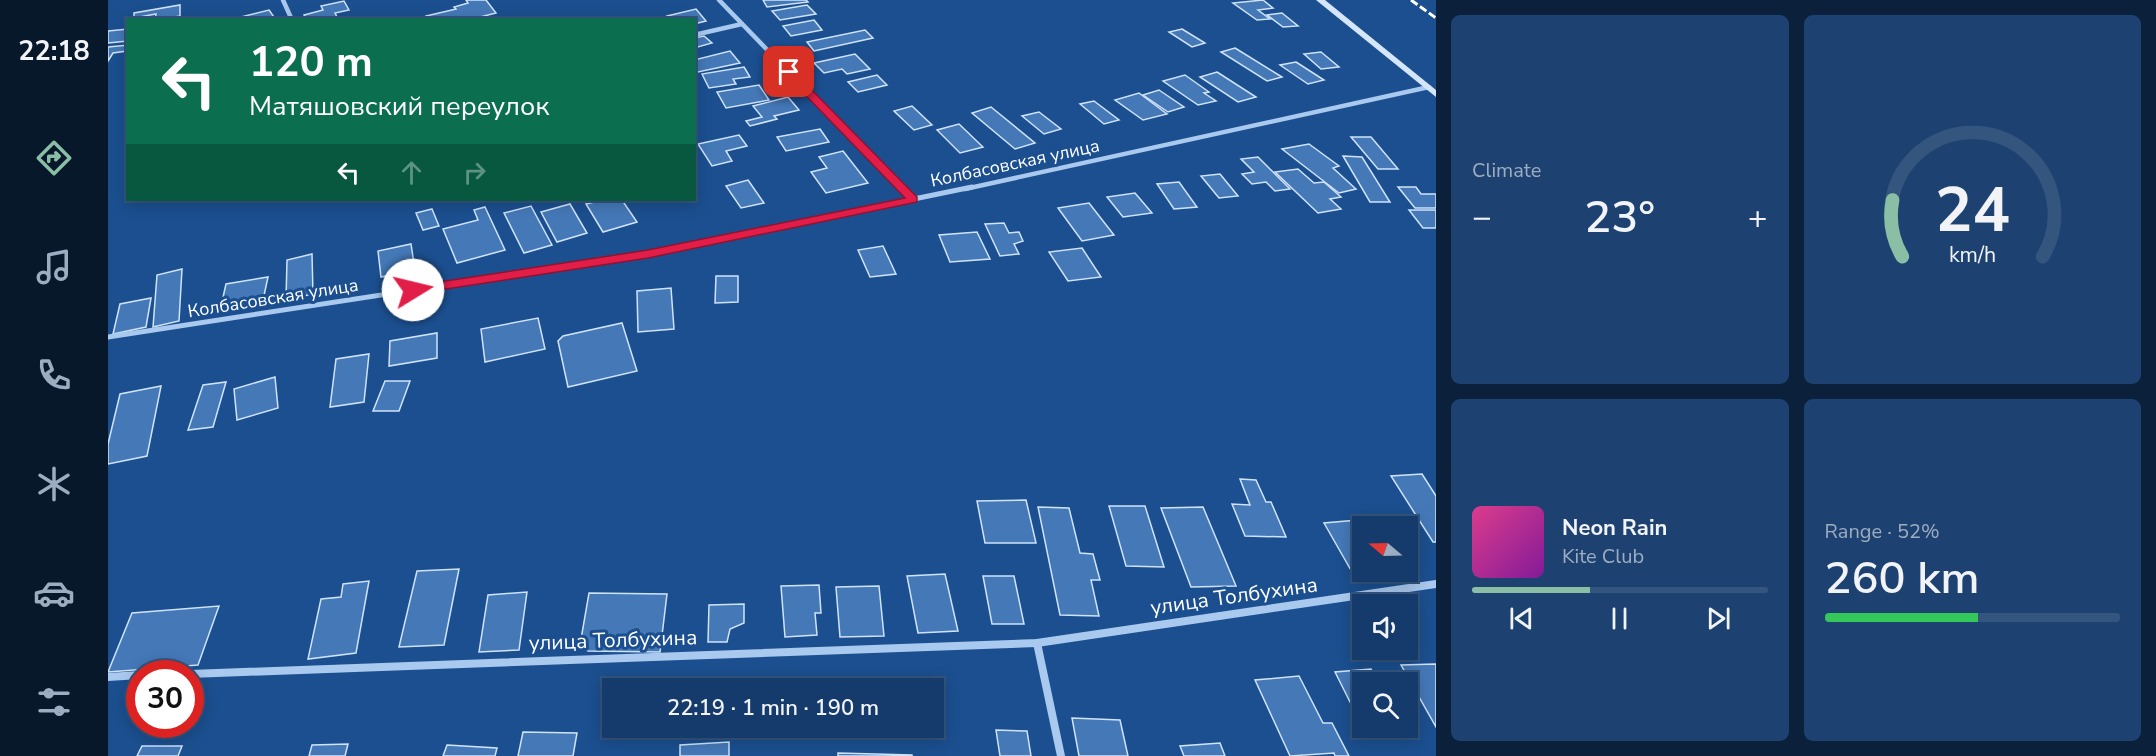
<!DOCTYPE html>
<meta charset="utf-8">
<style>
:root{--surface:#143b6b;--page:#1d4271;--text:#f1f3f6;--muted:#9dadc1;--line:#33557e;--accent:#8abfa5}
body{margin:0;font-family:"Nunito Sans",sans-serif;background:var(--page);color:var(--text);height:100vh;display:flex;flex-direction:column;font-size:22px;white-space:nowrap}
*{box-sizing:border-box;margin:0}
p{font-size:20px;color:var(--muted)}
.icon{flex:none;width:33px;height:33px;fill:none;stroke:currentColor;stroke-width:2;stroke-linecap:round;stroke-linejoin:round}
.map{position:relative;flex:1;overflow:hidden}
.drawer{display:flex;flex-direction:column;gap:15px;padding:15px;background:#0b203b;width:720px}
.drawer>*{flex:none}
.guide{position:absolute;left:18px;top:18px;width:570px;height:183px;border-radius:0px;box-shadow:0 3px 15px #0003,0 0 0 2px var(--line);background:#0b6e4f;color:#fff;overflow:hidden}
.needle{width:39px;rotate:289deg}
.buttons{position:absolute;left:1244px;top:516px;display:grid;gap:12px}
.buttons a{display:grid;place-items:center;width:66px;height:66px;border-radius:0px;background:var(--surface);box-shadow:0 3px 15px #0003,0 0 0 2px var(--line);font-size:30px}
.speed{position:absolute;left:18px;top:660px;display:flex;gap:12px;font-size:30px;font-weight:700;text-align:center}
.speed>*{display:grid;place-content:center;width:78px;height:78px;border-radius:50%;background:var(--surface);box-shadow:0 3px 15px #0003,0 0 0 2px var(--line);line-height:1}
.speed .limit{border:9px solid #d22;background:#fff;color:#111}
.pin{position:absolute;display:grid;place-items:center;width:51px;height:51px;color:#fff;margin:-26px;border-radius:12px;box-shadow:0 3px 9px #0006}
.me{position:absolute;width:66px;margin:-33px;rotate:81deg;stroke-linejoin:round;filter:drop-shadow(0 0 4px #0008)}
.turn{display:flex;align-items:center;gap:21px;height:126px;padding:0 24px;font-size:27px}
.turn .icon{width:78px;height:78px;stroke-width:2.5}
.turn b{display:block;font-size:42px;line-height:51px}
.lanes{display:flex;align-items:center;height:57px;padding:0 24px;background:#0003;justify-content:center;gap:30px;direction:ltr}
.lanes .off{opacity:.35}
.big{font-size:45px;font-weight:600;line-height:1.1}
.drawer .widget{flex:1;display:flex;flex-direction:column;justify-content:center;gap:9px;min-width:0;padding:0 21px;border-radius:9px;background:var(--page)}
.drawer .dial{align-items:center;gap:0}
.dial svg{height:156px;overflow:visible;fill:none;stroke:var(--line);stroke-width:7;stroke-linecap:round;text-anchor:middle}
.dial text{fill:var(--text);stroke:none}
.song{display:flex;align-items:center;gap:18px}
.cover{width:72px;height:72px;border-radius:9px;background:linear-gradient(135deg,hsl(330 70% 55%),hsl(290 70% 35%))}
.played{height:6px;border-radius:3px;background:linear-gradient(90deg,var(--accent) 40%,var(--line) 40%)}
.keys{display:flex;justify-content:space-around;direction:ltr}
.heat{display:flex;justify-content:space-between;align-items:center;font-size:33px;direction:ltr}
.charge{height:9px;border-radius:4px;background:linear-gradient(90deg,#34c759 52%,var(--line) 0)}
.drawer .tiles{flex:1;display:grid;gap:15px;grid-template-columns:repeat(2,1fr)}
.trip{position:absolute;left:494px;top:678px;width:342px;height:60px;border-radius:0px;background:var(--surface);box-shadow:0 3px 15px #0003,0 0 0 2px var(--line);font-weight:600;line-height:60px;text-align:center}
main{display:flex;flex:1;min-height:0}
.tab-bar{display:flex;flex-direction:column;width:108px;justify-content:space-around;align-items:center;background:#08182b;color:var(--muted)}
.tab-bar .icon{width:42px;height:42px}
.tab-bar .selected{color:var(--accent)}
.tab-bar b{font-size:27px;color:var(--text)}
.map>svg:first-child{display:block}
</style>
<main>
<nav class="tab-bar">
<b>22:18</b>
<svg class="icon selected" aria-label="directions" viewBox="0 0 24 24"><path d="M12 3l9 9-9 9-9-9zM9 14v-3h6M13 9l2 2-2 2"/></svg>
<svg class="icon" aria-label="music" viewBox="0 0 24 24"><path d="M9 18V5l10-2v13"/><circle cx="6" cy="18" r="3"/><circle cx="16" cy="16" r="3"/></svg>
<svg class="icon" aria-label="phone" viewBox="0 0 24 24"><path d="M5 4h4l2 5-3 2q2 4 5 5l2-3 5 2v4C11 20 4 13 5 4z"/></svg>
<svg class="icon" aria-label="climate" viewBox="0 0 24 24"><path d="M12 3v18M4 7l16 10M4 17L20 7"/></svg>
<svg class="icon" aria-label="car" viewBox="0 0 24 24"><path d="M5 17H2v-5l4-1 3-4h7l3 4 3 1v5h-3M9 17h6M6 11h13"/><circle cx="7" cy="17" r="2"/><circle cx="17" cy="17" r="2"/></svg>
<svg class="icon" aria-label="filters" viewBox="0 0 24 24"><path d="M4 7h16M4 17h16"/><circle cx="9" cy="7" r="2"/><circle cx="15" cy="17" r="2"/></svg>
</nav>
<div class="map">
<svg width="1328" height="756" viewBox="0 0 1328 756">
<rect width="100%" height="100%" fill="#1b4f8f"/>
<g fill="#4478b7" stroke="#cfe3fa" stroke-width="1.5">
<polygon points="358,0 378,0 388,13 360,20 320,20 318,16 348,9 346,7 360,3"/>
<polygon points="655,0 698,0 700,2 659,7"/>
<polygon points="1155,0 1165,8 1150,10 1162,19 1149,20 1125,3"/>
<polygon points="236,1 241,10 227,13 230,19 199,20 196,15 215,10 213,6"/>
<polygon points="72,5 72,16 50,20 47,20 48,14 26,18 26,13"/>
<polygon points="699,5 708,14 672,20 664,11"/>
<polygon points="588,9 598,21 586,24 586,20 562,20 559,16"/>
<polygon points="161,10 168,20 129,18"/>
<polygon points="1174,13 1190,26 1175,27 1159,15"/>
<polygon points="706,20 714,30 683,36 675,26"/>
<polygon points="20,29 20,41 0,43 0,31"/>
<polygon points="1074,29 1097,43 1084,47 1061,32"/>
<polygon points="757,30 765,38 706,51 699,42"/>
<polygon points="596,36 604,43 586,48 586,38"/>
<polygon points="20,45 19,51 5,53 0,61 0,47"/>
<polygon points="1127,48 1174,77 1159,81 1113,52"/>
<polygon points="622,51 632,63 590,72 586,68 586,60"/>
<polygon points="1213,52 1231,67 1213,69 1196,54"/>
<polygon points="747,54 762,69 739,74 734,69 716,73 706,63"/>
<polygon points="1188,62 1216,80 1200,84 1172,65"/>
<polygon points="636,67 642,77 625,79 628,84 601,88 594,74"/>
<polygon points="1109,72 1148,97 1130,102 1092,77"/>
<polygon points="769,75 779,85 750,92 740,82"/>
<polygon points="1077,75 1101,92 1096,93 1108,101 1090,105 1055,81"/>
<polygon points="651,85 661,100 618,108 609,92"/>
<polygon points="1051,90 1076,107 1060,112 1035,95"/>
<polygon points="1031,93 1059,114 1035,120 1007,100"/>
<polygon points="680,97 691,110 666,116 669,119 642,126 638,121 654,117 645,106"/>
<polygon points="986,101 1011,120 996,124 972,104"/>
<polygon points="804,106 824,125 806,130 786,111"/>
<polygon points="883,107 927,143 907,149 864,113"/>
<polygon points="931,112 953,129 936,134 914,116"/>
<polygon points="851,124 875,147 852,153 829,130"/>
<polygon points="712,129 721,142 678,151 669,137"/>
<polygon points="631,135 639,146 618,151 624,161 604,166 590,144"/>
<polygon points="1243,137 1263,137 1290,169 1270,169"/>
<polygon points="1201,144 1231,166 1225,168 1248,189 1231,193 1174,149"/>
<polygon points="735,151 760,183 718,193 703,172 719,168 711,157"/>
<polygon points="1235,156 1254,157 1282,202 1262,202"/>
<polygon points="1150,157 1182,189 1167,191 1158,182 1144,184 1134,174 1146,172 1133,159"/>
<polygon points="1190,169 1206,183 1216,182 1233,197 1222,199 1233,209 1210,213 1167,172"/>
<polygon points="1112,174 1130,196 1111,198 1093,176"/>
<polygon points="640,180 656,203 633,208 618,186"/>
<polygon points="1071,182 1089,207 1066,209 1049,184"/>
<polygon points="1290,187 1308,187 1313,194 1328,194 1328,208 1307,208"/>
<polygon points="1027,193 1044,213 1015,217 999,197"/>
<polygon points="495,200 514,200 529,222 495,232 478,204"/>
<polygon points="981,203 1006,235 974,241 950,208"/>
<polygon points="462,204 479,233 449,242 433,212"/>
<polygon points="423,206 444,245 416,253 396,213"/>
<polygon points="377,207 397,250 349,263 335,229 370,220 366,210"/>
<polygon points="324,209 331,226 315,230 308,213"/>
<polygon points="1301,210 1328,210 1328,228 1315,228"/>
<polygon points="896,223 901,233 911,232 915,241 906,244 911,254 892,256 877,224"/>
<polygon points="869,232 882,259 842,262 831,235"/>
<polygon points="303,244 307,270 273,277 270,251"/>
<polygon points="775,246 788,274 762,277 750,250"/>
<polygon points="974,248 993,277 960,281 941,252"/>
<polygon points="204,254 205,294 178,300 179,260"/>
<polygon points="74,269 71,321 45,327 49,275"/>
<polygon points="608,276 630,276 630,302 607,303"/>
<polygon points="160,277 154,305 140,307 132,303 113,306 118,284"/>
<polygon points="563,288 566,329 530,332 529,291"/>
<polygon points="43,298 38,327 5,334 12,304"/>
<polygon points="430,318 437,349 377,362 373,329"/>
<polygon points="514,323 529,371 460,387 450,341 455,336"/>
<polygon points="329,333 329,358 281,366 282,341"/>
<polygon points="261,354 256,402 222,407 228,359"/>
<polygon points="167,377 170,408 129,420 126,389"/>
<polygon points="277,381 302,381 291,411 265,411"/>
<polygon points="118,382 105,427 80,430 95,385"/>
<polygon points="53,386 39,456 0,464 0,444 12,394"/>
<polygon points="1314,474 1328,496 1328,542 1325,542 1283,476"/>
<polygon points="1132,479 1148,480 1158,502 1163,502 1178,537 1137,536 1124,504 1142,505"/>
<polygon points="918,500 928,543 877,543 869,501"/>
<polygon points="1001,506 1037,506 1056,567 1018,566"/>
<polygon points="930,507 961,508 972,553 985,554 992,580 983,580 991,616 952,615"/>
<polygon points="1095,507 1128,586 1083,587 1053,508"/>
<polygon points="1250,520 1254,528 1254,571 1244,572 1216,523"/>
<polygon points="351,569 336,645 291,647 309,571"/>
<polygon points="837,574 850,631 810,633 799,576"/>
<polygon points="875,576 906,576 916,624 884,624"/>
<polygon points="261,581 248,653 200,659 213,599 233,597 235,584"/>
<polygon points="711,585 713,613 707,613 709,635 677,637 673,586"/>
<polygon points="771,586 776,636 732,637 728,587"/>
<polygon points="419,592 411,650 371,652 380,595"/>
<polygon points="481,593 559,594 552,652 480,651 472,645"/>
<polygon points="636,604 636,623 622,629 619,642 600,642 601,605"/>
<polygon points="111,606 90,665 0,672 24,613"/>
<polygon points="1328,664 1328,727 1293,665"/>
<polygon points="1263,669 1270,682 1254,682 1254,726 1227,672"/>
<polygon points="1191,676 1215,723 1224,723 1241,756 1227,756 1226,753 1182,756 1147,680"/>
<polygon points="964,718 1012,720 1020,756 971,756"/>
<polygon points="1255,728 1294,728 1298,735 1260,737"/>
<polygon points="888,730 919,731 923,756 892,756"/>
<polygon points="415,732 469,733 465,756 410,756"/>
<polygon points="621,742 621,756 572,756 572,745"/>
<polygon points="1112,743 1117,756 1076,756 1072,746"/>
<polygon points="240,744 237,756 201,756 204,745"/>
<polygon points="339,745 389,748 387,756 335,756"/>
<polygon points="34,746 74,746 70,756 29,756"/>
<polygon points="730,753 804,755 804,756 730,756"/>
</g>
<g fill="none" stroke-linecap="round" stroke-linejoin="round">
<g stroke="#a9c9ee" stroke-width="4.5">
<polyline points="175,0 184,20"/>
<polyline points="611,0 794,189"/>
<polyline points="586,35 634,24"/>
<polyline points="857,189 1321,87"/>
</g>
<g stroke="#a9c9ee" stroke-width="5">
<polyline points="793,187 805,200"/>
<polyline points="0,337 540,254 864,187"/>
</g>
<g stroke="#a9c9ee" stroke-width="8">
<polyline points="929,643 953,756"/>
<polyline points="82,674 929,643 1328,584"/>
<polyline points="0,677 32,675"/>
</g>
<polygon fill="#d6e6fa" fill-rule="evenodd" points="1208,0 1217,0 1328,90 1328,97"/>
<polyline stroke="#fff" stroke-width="3" stroke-dasharray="8 3" stroke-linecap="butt" points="1303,0 1328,18"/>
</g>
<polygon fill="#e11d48" stroke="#92132f" stroke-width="1.5" points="677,70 684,70 809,197 809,202 540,258 305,294 299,290 305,286 540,250 797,198 677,74"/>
<g text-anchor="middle" stroke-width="6" stroke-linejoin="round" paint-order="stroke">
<g font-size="18" fill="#fff" stroke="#1b4f8f">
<text transform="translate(907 163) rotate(-12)" y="6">Колбасовская улица</text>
<text transform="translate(165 298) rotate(-9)" y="6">Колбасовская улица</text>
</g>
<g font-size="21" fill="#fff" stroke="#1b4f8f">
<text transform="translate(1126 596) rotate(-8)" y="7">улица Толбухина</text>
<text transform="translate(505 640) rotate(-2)" y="7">улица Толбухина</text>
</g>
</g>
</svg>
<div class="buttons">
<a><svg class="needle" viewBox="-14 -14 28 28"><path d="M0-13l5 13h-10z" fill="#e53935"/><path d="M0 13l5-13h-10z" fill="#9dadc1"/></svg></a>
<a><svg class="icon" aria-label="sound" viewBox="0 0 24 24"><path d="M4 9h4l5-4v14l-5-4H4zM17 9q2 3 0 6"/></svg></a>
<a><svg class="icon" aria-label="search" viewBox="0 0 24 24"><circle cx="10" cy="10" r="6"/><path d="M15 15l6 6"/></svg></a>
</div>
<div class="speed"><div class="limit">30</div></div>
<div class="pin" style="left:681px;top:72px;background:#d93025"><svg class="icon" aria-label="arrive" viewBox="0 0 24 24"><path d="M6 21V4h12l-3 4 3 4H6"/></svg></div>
<svg class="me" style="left:305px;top:290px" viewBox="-20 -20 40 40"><circle r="19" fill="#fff"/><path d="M0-13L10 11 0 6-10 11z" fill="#e11d48"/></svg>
<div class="trip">22:19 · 1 min · 190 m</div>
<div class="guide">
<div class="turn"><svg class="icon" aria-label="left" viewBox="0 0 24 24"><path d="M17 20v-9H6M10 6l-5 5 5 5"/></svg><div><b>120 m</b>Матяшовский переулок</div></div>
<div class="lanes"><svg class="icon" aria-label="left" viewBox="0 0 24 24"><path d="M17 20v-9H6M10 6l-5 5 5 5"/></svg><svg class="icon off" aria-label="ahead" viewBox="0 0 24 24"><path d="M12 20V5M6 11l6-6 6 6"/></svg><svg class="icon off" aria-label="right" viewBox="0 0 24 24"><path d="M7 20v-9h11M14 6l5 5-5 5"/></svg></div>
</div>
</div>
<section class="drawer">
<div class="tiles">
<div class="widget"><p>Climate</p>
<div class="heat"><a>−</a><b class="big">23°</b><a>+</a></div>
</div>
<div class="widget dial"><svg viewBox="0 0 100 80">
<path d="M14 69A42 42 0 1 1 86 69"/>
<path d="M14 69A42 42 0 0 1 9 40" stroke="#8abfa5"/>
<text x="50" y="56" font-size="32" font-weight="700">24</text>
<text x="50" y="72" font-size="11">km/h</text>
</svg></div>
<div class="widget">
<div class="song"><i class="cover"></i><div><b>Neon Rain</b><p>Kite Club</p></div></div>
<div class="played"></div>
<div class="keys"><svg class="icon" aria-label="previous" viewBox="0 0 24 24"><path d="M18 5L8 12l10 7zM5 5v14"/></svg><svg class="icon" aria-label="pause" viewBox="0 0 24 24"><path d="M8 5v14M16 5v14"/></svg><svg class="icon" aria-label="next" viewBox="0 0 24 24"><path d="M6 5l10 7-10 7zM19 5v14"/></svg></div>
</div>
<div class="widget"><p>Range · 52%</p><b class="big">260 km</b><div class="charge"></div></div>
</div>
</section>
</main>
